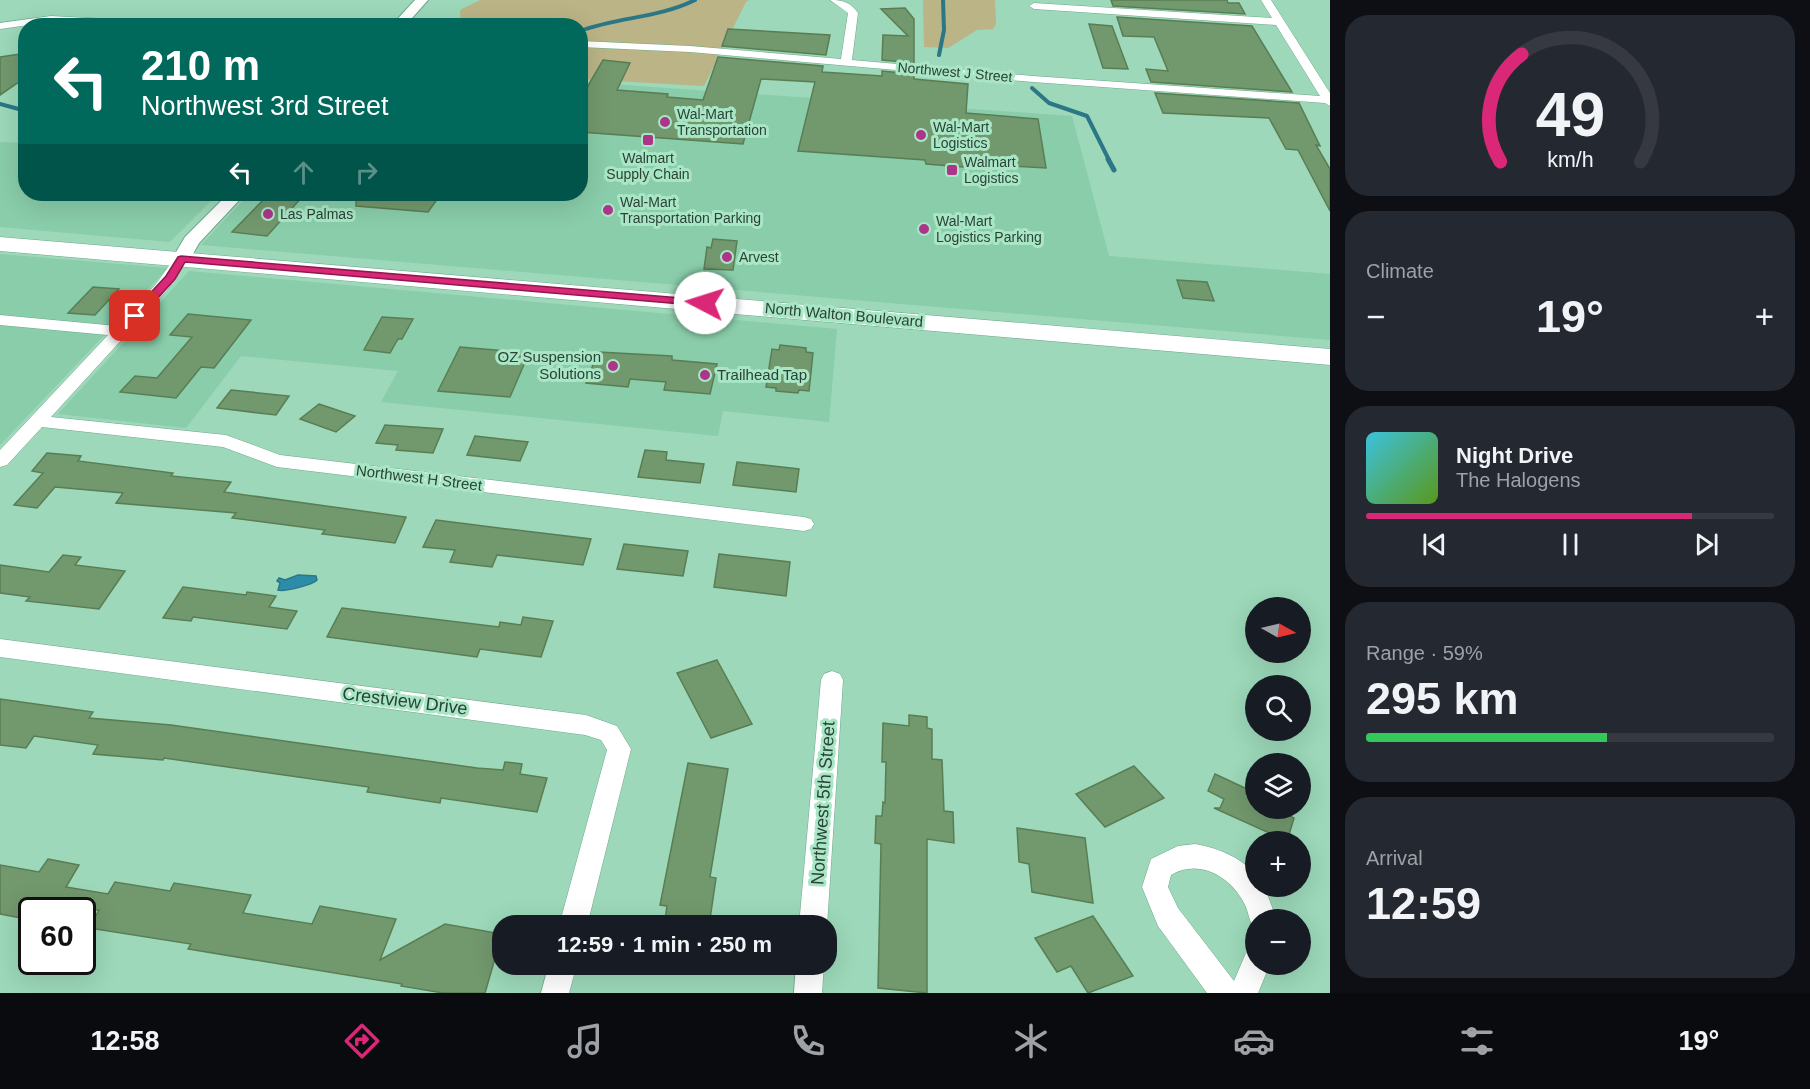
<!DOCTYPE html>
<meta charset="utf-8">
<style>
:root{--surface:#171b24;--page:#242831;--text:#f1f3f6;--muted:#9ea1a6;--line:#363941;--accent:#db2777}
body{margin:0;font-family:Arial,sans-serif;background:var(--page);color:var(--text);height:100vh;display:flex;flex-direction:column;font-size:22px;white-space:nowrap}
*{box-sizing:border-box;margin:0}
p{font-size:20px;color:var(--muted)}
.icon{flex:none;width:33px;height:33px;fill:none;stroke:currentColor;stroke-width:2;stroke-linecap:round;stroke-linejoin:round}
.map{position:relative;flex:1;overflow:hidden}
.sheet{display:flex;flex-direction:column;gap:15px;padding:15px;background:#0d0f14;width:480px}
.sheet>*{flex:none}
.top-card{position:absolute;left:18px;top:18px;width:570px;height:183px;border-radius:24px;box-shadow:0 6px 24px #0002;background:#00695c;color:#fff;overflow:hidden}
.needle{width:39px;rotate:98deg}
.tools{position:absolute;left:1245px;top:597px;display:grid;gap:12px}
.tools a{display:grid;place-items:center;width:66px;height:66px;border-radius:50%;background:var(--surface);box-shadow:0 6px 24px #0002;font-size:30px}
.speed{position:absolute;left:18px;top:897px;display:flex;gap:12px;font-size:30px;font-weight:700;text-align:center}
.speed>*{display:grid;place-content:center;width:78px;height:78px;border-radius:50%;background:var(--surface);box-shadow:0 6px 24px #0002;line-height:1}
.speed .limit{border:3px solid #111;border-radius:9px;background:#fff;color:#111}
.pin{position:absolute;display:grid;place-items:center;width:51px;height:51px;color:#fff;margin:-26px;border-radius:12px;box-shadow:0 3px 9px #0006}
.me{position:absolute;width:66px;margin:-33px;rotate:275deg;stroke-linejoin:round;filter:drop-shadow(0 0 4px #0008)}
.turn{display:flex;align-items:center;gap:21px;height:126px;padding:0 24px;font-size:27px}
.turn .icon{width:78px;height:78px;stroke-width:2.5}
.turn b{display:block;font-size:42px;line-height:51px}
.lanes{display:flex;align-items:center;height:57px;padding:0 24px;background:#0003;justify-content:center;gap:30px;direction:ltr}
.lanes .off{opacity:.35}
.big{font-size:45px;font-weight:800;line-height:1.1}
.sheet .tile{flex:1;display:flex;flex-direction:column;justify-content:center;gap:9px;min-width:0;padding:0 21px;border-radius:24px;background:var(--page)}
.sheet .dial{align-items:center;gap:0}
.dial svg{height:156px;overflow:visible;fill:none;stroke:var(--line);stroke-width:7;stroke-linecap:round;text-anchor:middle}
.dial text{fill:var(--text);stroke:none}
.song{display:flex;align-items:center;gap:18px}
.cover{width:72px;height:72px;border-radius:9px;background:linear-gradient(135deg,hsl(190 70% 55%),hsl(90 70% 35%))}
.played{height:6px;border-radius:3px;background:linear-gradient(90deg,var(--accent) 80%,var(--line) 80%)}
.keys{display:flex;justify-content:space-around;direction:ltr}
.heat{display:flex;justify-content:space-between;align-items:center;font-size:33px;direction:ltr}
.charge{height:9px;border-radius:4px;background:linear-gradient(90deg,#34c759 59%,var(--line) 0)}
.trip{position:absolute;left:492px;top:915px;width:345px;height:60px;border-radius:24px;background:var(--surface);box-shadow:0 6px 24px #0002;font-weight:800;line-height:60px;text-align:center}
.tab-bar{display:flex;height:96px;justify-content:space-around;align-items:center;background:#090b0e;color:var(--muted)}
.tab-bar .icon{width:42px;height:42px}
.tab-bar .current{color:var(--accent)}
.tab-bar b{font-size:27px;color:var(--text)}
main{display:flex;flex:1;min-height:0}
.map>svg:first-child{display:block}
</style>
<main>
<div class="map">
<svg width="1330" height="993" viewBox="0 0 1330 993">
<rect width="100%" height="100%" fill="#9cd8b9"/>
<g fill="#89cdaa">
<polygon points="581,82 1072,116 1109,256 1330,274 1330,340 201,245 249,194 580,194"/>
<polygon points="0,142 25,143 26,194 218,194 170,242 0,227"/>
<polygon points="0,254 168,268 0,445"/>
<polygon points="189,271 837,329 829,422 723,411 718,436 381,402 398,371 241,356 186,428 58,414"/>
</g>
<g fill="#bab487">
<polygon points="480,0 749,0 746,2 704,86 581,79 580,26 461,25 460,10"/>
<polygon points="923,0 995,0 996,24 993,29 977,30 948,48 924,47"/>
</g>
<path fill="#2c8da9" stroke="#2b7786" stroke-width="1.5" d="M298 575 316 576 317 580C312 585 285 592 278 590L280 583 277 581 279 578 285 580Z"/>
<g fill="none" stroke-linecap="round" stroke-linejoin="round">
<g stroke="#2b7786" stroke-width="4">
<path d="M580 31C618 17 659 18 695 0"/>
<polyline points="939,55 944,30 943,0"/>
<polyline points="1032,88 1049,103 1087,116 1109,160"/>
<polyline points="0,104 26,111"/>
</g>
<polyline stroke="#2b7786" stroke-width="5" points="1108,159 1114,170"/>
</g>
<g fill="#72986d" stroke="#597e54" stroke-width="1.5">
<polygon points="1111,0 1227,0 1228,3 1239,3 1245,14 1113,6"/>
<polygon points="905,8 914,19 914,63 882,60 883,35 908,36 881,9"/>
<polygon points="1117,17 1252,26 1292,92 1151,82 1146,69 1168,71 1154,37 1123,36"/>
<polygon points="1089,24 1112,26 1128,69 1103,68"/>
<polygon points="728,29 830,35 826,55 722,46"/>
<polygon points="26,53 26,77 0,95 0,57"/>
<polygon points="718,57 823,66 822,72 882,76 882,71 914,74 914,79 968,84 966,113 1038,119 1046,168 976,164 976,168 926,164 925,160 798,151 815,82 761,79 743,144 580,132 580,106 589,84 603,60 630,63 617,90 668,94 667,97 703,100"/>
<polygon points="1155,93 1299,103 1320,146 1316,145 1330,169 1330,211 1298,150 1286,149 1269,118 1163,113"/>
<polygon points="269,194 304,195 267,236 232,232"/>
<polygon points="356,194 441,194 428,212 356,206"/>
<polygon points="713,239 737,241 733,270 704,269 707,247 711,248"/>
<polygon points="1177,280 1207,282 1214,301 1183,298"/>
<polygon points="93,287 119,289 95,315 68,313"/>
<polygon points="188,314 251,320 214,368 201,367 176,398 120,392 135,376 157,378 192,337 170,335"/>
<polygon points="382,317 413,319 402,339 398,339 390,353 364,350"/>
<polygon points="780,345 806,348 806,352 813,353 809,391 799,390 798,393 776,391 776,388 766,387 772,349 779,350"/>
<polygon points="460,347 529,353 510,397 438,391"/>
<polygon points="598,352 672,356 672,360 717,364 710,394 664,390 666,382 630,379 628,387 586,383"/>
<polygon points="231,390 289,396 276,415 217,408"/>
<polygon points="319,404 355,416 336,432 300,419"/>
<polygon points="385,425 443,429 433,453 396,450 398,445 376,443"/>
<polygon points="475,436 528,442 520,461 467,455"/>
<polygon points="645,450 667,452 666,460 704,464 700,483 638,477"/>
<polygon points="47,453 81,456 78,461 173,473 171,476 231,482 224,492 406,517 395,543 322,534 325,530 232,518 236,513 116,503 123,493 55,487 37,508 14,505 43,473 32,471"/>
<polygon points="737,462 799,469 796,492 733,485"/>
<polygon points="436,520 507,529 591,539 583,565 497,555 492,567 450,562 455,550 423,547"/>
<polygon points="624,544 688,551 683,576 617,569"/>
<polygon points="719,554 790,562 786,596 714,587"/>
<polygon points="63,555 81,557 75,565 125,571 99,609 26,601 30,597 0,593 0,565 49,572"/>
<polygon points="183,587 246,595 247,592 276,596 269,607 297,611 287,629 193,617 191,621 163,618"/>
<polygon points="342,608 499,627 500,622 521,625 523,617 553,621 541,657 480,649 477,657 327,637"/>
<polygon points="717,660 752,724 711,738 677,673"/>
<polygon points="0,699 93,712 89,718 171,725 477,768 503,770 505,762 522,764 520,774 547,778 537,812 441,798 440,803 367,792 369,787 164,758 163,760 93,754 98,745 34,736 26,748 0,745"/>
<polygon points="909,715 927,717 927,728 932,729 932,759 942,760 944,811 953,812 954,843 927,839 927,993 878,988 881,844 875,843 876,816 882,816 883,802 885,803 886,762 882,762 883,723 909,726"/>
<polygon points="688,763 728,769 710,877 716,878 709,926 664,926 667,906 660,905"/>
<polygon points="1134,766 1164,798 1105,827 1076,794"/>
<polygon points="1215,774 1247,789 1246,794 1256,799 1256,808 1275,808 1294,818 1287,841 1214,808 1220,808 1224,799 1208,791"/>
<polygon points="1017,828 1085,838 1093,903 1032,892 1029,864 1019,862"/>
<polygon points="48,859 79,865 66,887 108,894 115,882 170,891 174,883 251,895 243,913 312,924 320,906 396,919 380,960 445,924 502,934 485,993 443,993 401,986 402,984 188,949 191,944 89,928 99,910 32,910 32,920 0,914 0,865 39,872"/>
<polygon points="1093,916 1133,976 1088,993 1071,966 1057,972 1035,938"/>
</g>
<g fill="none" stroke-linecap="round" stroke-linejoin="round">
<defs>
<g id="minor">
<path d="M830 0C843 0 850 2 858 13L852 60 1033 76 1320 96 1276 25 1034 9 1029 6 1034 3 1272 18 1261 0H1271L1330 93V106L1325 103 1033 82 690 52 580 47V41L690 46 841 59 848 13Z"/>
<polygon points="51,16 180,23 185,26 113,26 51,22 0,29 0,23"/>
<polygon points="181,255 188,259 167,290 51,417 226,435 280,455 804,517 811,519 814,524 811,529 804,531 277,467 223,447 42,427 7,465 0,467 0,450 108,335 0,325 0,315 117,326 156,284 176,256"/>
<polygon points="0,639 586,715 617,726 631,749 587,926 559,926 607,750 601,740 585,735 0,657"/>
<polygon points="832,671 840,674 843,680 827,926 799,926 821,680 824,674"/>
<path d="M1195 844C1219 848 1239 857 1256 874V886H1264L1277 920H1256V930C1249 923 1249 913 1245 905 1232 877 1199 858 1171 875L1168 887 1178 908 1234 981 1246 953 1256 949V964H1270L1258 993H1207L1158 926 1142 887 1151 859 1178 846Z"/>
<polygon points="549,964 577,964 569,993 541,993"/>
<polygon points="796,964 824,964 822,993 794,993"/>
</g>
<g id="tertiary">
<polygon points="415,0 428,0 405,26 391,26"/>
<polygon points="228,194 245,194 199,243 188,263 174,263 172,259 185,237"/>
</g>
<polygon id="primary" points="0,237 1330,349 1330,365 0,251"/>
</defs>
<use href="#minor" stroke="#6ea98b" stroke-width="1"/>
<use href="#tertiary" stroke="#6ea98b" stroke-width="2"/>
<use href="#primary" stroke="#6ea98b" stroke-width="1"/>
<use href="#minor" fill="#fff" fill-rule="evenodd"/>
<use href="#tertiary" fill="#fff" fill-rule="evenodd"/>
<use href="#primary" fill="#fff" fill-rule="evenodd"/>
</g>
<polygon fill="#db2777" stroke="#8e194d" stroke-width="1.5" points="181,256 705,300 710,303 705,306 185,262 175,279 139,319 131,319 131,314 166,276 178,257"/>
<g fill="#ac3489" stroke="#a9e6c6" stroke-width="2">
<circle cx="665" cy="122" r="6"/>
<circle cx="921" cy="135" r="6"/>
<rect x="642" y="134" width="12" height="12" rx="3"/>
<rect x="946" y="164" width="12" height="12" rx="3"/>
<circle cx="608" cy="210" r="6"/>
<circle cx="268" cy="214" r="6"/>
<circle cx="924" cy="229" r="6"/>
<circle cx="727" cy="257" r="6"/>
<circle cx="613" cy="366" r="6"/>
<circle cx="705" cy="375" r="6"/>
</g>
<g text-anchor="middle" stroke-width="6" stroke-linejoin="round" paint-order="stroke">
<g font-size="14" fill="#2a4336" stroke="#a9e6c6">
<text transform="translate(955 72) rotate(5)" y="5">Northwest J Street</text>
</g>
<g font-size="14" fill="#2a4336" stroke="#a9e6c6" text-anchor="start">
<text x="677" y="119">Wal-Mart<tspan x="677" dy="16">Transportation</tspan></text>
<text x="933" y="132">Wal-Mart<tspan x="933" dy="16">Logistics</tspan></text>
<text x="648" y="163" text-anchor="middle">Walmart<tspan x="648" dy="16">Supply Chain</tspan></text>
<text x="964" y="167">Walmart<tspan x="964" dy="16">Logistics</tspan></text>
<text x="620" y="207">Wal-Mart<tspan x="620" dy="16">Transportation Parking</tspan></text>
<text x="280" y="219">Las Palmas</text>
<text x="936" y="226">Wal-Mart<tspan x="936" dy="16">Logistics Parking</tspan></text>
<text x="739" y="262">Arvest</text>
</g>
<g font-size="15" fill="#2a4336" stroke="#a9e6c6">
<text transform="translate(844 315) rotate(5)" y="5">North Walton Boulevard</text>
<text transform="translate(419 478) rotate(7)" y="5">Northwest H Street</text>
</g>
<g font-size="15" fill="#2a4336" stroke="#a9e6c6" text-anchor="end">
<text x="601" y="362">OZ Suspension<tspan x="601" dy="17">Solutions</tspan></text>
<text x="717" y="380" text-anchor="start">Trailhead Tap</text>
</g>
<g font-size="18" fill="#2a4336" stroke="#a9e6c6">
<text transform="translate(405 701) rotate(7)" y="6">Crestview Drive</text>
<text transform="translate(823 803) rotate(-86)" y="6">Northwest 5th Street</text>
</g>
</g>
</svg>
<div class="tools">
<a><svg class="needle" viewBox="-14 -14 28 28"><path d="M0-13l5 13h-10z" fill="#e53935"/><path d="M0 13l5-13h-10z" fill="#9ea1a6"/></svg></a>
<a><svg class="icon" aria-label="search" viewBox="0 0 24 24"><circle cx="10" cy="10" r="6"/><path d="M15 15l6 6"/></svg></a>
<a><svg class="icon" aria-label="layers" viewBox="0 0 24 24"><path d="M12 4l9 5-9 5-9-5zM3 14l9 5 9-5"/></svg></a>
<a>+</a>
<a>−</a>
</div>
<div class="speed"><div class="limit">60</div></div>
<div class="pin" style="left:135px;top:316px;background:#d93025"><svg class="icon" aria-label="arrive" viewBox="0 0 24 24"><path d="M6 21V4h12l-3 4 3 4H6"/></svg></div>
<svg class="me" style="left:705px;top:303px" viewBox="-20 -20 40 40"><circle r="19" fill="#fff"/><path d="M0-13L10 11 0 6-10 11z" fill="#db2777"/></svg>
<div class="trip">12:59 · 1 min · 250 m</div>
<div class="top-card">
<div class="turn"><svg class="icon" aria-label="left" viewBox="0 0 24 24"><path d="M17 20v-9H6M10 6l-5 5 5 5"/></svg><div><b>210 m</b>Northwest 3rd Street</div></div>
<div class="lanes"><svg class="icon" aria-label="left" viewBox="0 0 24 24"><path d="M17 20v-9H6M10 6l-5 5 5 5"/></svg><svg class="icon off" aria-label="ahead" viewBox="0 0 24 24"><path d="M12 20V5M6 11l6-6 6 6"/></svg><svg class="icon off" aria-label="right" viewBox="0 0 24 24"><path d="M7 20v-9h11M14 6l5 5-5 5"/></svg></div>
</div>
</div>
<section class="sheet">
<div class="tile dial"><svg viewBox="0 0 100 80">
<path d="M14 69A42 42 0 1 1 86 69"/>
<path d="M14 69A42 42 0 0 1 25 14" stroke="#db2777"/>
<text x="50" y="56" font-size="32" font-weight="700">49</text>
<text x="50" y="72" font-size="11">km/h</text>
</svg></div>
<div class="tile"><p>Climate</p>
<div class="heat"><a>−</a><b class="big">19°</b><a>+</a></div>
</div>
<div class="tile">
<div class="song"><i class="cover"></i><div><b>Night Drive</b><p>The Halogens</p></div></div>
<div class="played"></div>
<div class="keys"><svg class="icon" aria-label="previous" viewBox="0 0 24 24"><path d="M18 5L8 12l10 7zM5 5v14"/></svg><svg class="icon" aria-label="pause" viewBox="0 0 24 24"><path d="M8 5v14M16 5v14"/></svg><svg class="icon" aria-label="next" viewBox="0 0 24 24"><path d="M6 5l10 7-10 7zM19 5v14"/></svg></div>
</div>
<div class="tile"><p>Range · 59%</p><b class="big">295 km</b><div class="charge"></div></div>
<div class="tile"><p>Arrival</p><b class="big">12:59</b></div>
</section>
</main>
<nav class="tab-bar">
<b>12:58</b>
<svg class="icon current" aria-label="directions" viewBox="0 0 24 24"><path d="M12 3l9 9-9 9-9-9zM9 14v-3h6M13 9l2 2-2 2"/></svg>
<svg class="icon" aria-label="music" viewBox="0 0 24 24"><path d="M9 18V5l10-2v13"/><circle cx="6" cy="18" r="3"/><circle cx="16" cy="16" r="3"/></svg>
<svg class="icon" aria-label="phone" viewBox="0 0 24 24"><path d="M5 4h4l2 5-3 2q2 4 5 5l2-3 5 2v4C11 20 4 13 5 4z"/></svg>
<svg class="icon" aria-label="climate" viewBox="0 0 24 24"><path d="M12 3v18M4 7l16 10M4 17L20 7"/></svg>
<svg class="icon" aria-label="car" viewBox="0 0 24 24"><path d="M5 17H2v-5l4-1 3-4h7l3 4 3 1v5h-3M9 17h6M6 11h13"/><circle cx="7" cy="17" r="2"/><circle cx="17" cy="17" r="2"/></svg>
<svg class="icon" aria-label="filters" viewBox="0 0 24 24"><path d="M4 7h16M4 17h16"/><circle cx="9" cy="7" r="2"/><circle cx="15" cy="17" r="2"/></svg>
<b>19°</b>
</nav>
